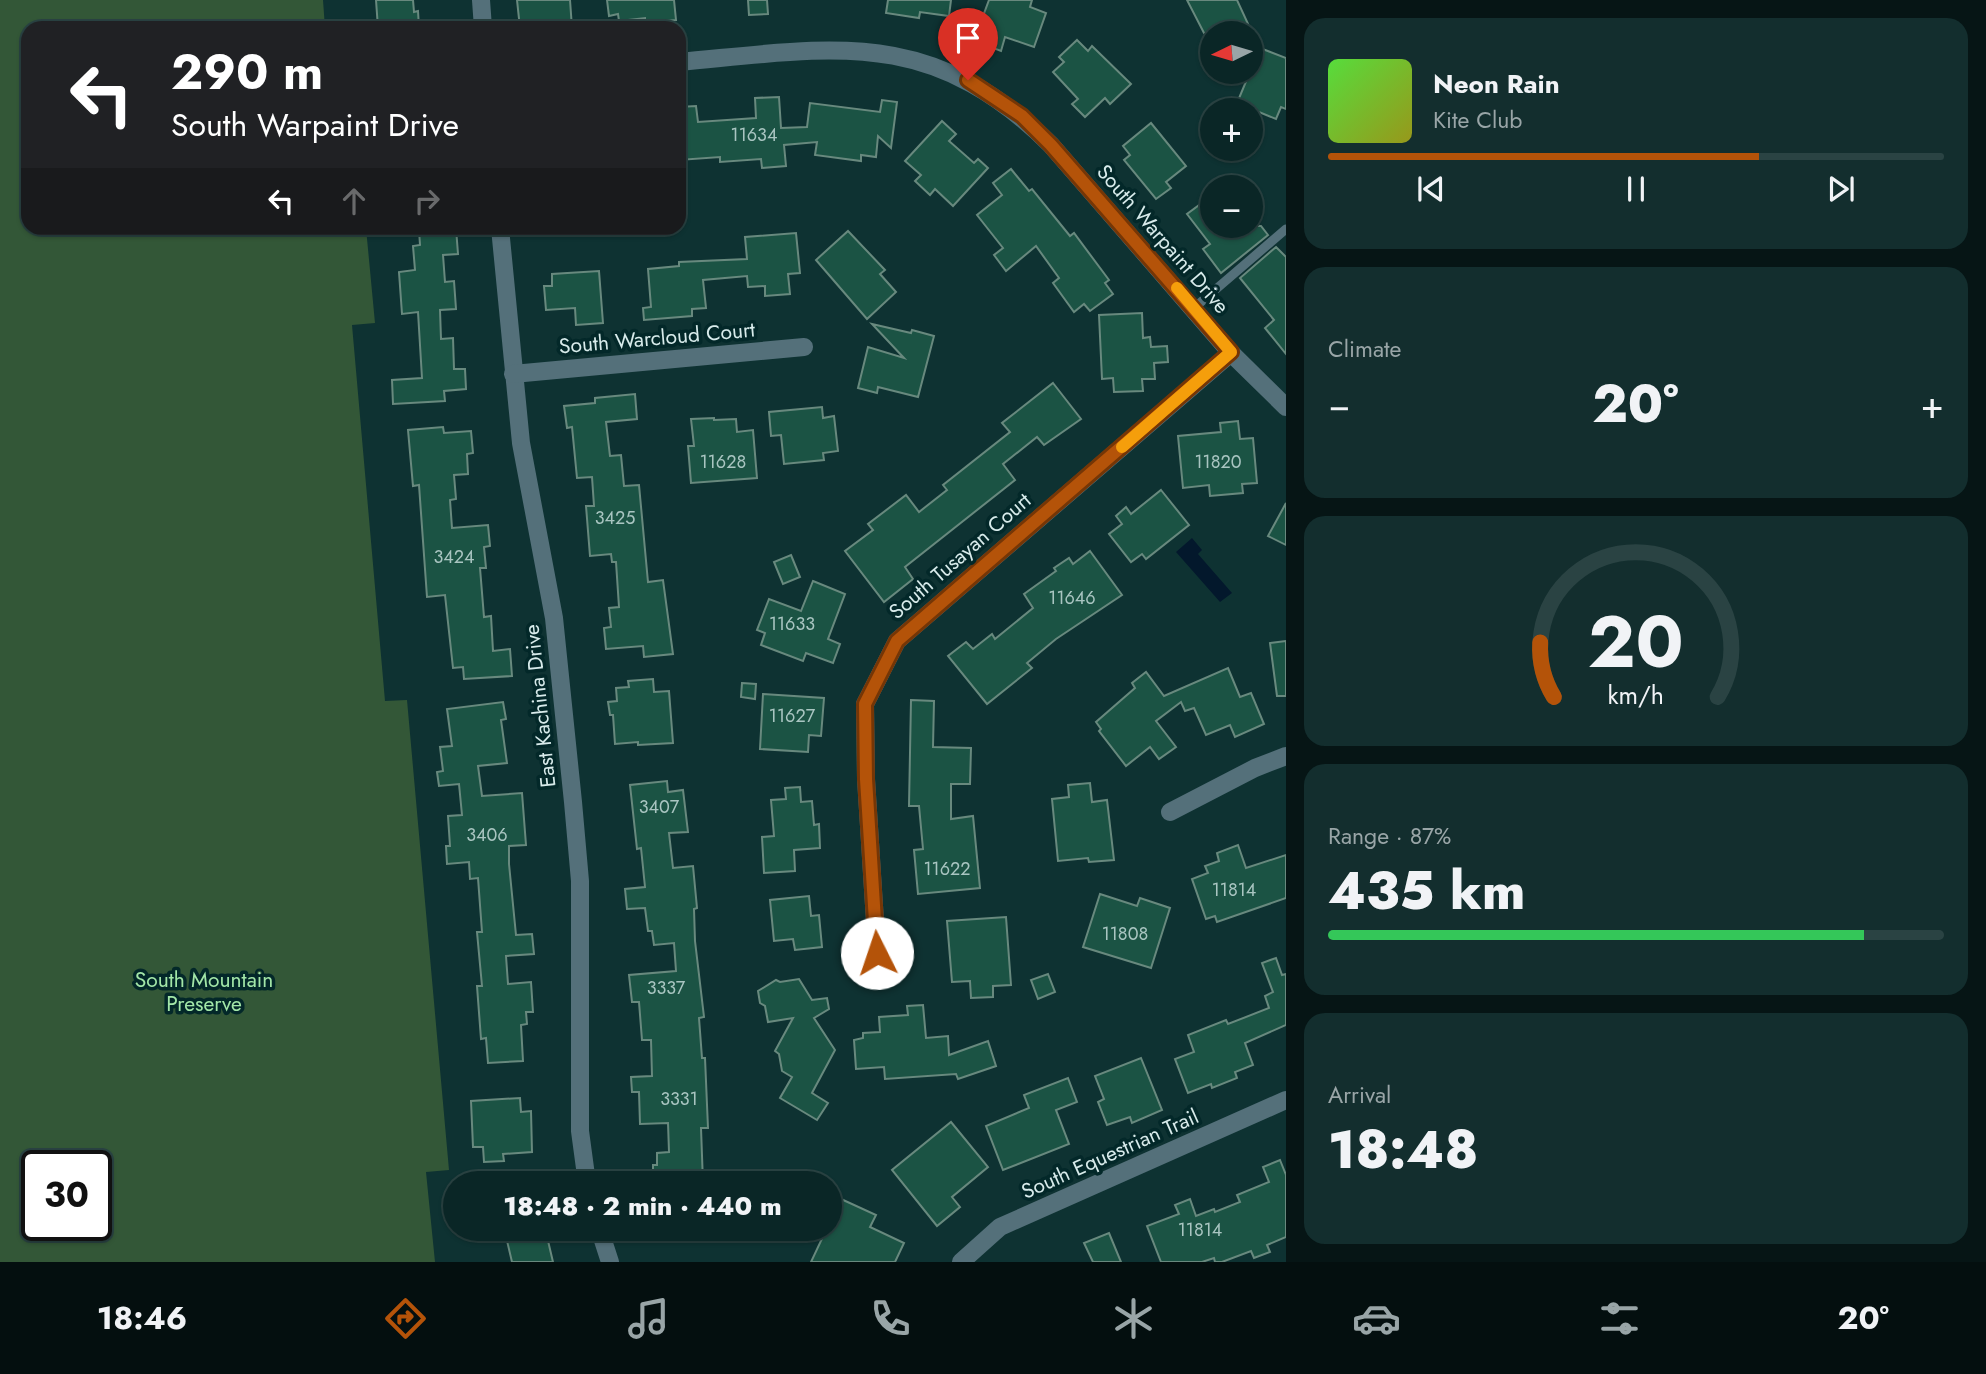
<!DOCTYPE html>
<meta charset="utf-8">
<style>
:root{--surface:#0a2626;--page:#132e2e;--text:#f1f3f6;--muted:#99a5a7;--line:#2a4343;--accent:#b45309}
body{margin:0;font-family:Jost,sans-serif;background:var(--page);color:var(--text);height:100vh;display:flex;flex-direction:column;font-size:26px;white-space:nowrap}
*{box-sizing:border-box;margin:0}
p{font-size:23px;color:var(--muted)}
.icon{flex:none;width:38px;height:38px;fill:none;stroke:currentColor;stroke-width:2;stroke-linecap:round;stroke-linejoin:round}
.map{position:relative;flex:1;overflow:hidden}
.sheet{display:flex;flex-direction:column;gap:18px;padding:18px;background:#061515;width:700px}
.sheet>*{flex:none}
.guide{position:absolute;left:21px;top:21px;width:665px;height:214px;border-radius:21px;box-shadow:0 2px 5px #0004,0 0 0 2px var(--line);background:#202124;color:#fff;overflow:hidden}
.needle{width:46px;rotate:265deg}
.tools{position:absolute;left:1200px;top:21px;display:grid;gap:14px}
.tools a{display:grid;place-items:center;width:63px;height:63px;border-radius:50%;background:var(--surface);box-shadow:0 2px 5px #0004,0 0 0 2px var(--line);font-size:35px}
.speed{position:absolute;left:21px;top:1150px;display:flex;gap:14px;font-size:35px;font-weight:700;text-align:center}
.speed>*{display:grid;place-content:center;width:91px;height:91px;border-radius:50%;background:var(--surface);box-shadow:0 2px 5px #0004,0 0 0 2px var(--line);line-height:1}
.speed .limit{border:4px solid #111;border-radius:10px;background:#fff;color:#111}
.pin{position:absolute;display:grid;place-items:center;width:60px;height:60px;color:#fff;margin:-72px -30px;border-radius:50% 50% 50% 0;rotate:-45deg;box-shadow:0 0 7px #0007}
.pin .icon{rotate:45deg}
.me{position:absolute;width:77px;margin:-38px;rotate:356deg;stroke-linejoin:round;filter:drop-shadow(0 0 5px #0008)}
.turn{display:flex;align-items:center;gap:24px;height:147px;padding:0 35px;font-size:32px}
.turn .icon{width:91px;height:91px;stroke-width:2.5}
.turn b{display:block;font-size:49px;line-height:60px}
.lanes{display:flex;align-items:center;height:66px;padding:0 35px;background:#0003;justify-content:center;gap:35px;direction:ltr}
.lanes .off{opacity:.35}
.big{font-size:52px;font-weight:800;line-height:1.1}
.sheet .tile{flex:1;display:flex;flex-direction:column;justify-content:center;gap:10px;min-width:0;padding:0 24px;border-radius:21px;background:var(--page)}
.sheet .dial{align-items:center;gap:0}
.dial svg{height:182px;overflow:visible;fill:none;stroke:var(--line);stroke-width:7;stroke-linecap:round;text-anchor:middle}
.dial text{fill:var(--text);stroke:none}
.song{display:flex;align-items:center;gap:21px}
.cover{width:84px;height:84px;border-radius:10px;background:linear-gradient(135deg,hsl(110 70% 55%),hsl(60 70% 35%))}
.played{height:7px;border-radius:4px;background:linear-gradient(90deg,var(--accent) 70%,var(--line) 70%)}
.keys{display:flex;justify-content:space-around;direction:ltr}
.heat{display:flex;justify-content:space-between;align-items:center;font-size:38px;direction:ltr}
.charge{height:10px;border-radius:5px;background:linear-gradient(90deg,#34c759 87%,var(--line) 0)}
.trip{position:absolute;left:443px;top:1171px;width:399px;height:70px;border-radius:35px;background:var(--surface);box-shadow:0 2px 5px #0004,0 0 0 2px var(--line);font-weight:800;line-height:70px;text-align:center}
.menu{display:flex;height:112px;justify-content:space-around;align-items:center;background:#040f0f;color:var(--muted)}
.menu .icon{width:49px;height:49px}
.menu .on{color:var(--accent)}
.menu b{font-size:32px;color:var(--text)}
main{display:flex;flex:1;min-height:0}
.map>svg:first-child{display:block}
</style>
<main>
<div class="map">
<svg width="1286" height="1262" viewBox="0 0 1286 1262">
<rect width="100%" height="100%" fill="#0e3232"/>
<path fill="#335737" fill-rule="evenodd" d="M0 0H323L325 28H28V228H342L343 230 366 228 375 323 352 325 385 701 407 700 449 1170 426 1172 435 1262H0ZM37 1166H96V1225H37Z"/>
<polygon fill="#03182c" points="1192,538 1202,550 1198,554 1232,593 1220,602 1176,552"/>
<g fill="#1b5344" stroke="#68897e" stroke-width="2">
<polygon points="376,0 413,0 414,12 418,11 419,28 378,28"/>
<polygon points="517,0 570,0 572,28 520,28"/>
<polygon points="607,0 674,0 676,20 645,23 645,18 619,21 618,14 609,16"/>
<polygon points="748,0 767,0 768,14 749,15"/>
<polygon points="888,0 951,0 949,16 920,12 919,18 886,13"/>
<polygon points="989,0 1032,0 1030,7 1046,13 1034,47 1005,37 1001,51 985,45 990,31 979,27"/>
<polygon points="1187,0 1237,0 1249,26 1235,33 1204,33"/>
<polygon points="1077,40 1088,51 1092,46 1131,84 1110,104 1105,98 1085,117 1072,104 1078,99 1053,72 1064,62 1059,57"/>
<polygon points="1260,48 1286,58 1286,109 1281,107 1276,119 1237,103"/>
<polygon points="779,97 781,128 807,127 810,103 880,112 882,100 897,102 891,148 878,136 876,157 861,155 861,161 815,155 817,142 784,145 786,166 762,168 761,159 720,162 720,157 679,160 679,107 696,106 698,122 756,118 755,98"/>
<polygon points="942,121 956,134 949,141 974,163 978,159 988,168 953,206 935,189 930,195 915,181 921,175 905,161"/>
<polygon points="1151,123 1186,166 1166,182 1171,188 1156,199 1124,160 1130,155 1123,146"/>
<polygon points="1011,169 1029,191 1032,189 1070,236 1074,233 1109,280 1105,283 1113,294 1090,311 1084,304 1074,312 1053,283 1059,278 1036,246 1006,271 994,255 1003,248 977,215 1002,195 993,183"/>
<polygon points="1206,200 1213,210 1213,226 1261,226 1268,235 1221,273 1203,249 1210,244 1187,214"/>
<polygon points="456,228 458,254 443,255 445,282 454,281 456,309 440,310 441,339 453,338 454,369 465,369 466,389 444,391 445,401 393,404 392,380 422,378 418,312 402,314 399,272 415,270 413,246 420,245 419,230"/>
<polygon points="848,231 885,270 880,274 896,292 867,319 816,260"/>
<polygon points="796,233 800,273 788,274 790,294 765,296 765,286 748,287 747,276 703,280 706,308 692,309 692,316 644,320 643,308 651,307 648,269 679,266 679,262 747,259 745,237"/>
<polygon points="1276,247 1286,257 1286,354 1265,328 1274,320 1240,278"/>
<polygon points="599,271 603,323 576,325 575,308 546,310 544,286 552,286 552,274"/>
<polygon points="1142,313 1143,338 1150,337 1151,347 1167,346 1168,362 1154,363 1155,379 1142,379 1143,391 1114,392 1113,378 1102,379 1099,315"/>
<polygon points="872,324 911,333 912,330 934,336 918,397 878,387 877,393 858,388 868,347 904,358"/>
<polygon points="1053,383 1081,419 1044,445 1037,437 1003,464 1015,480 905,567 913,579 884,602 845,551 873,530 868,524 906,495 919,512 947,490 943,485 1010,432 1002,423"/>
<polygon points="635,394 637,419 606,422 610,456 621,455 624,486 639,485 648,582 663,580 673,654 644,657 643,646 606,649 604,628 611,627 609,608 619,607 616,562 612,562 611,554 590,556 586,506 594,506 592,477 577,478 572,427 567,428 564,406 595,403 595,398"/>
<polygon points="822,407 823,418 834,416 838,451 823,453 824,460 784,464 781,435 771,436 769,412"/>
<polygon points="714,418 714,420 736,419 737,432 753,430 757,478 691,483 688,446 694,446 691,419"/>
<polygon points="1238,421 1240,439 1253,438 1257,483 1242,484 1243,493 1210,496 1209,485 1183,488 1178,436 1221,432 1220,423"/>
<polygon points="443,427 444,433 471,431 473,453 467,454 468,474 454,475 456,499 450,500 452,528 488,525 490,546 484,547 486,568 480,568 484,617 491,616 493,651 510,649 512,676 464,679 463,667 453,668 445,595 427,597 419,485 413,486 408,430"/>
<polygon points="1161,490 1189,525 1146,559 1142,554 1131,562 1109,534 1122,524 1116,516 1126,507 1131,514"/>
<polygon points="1286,503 1286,545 1268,536"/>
<polygon points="1090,551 1122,595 1056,639 1027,663 1032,668 987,704 948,656 966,642 973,649 992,634 995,639 1033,608 1024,594 1056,571 1054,568 1069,558 1073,564"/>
<polygon points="791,555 800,577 783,584 774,562"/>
<polygon points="813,581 845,594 828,639 840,644 833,663 806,653 803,661 761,645 765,633 757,630 769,599 801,611"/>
<polygon points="1286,641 1286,696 1277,696 1270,643"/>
<polygon points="1228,668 1240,697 1251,693 1264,724 1235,737 1230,725 1206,735 1194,708 1185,711 1181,702 1156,721 1176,747 1159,759 1150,747 1126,766 1099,731 1101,729 1096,722 1135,688 1132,683 1146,672 1164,696"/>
<polygon points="653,679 654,692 669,691 673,743 638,745 638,742 615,744 613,715 610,715 608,702 617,701 616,688 629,687 628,681"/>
<polygon points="742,683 756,684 755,699 741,697"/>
<polygon points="763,694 824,698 821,736 809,735 808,752 760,749"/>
<polygon points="911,700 934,701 933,747 971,748 970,784 951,784 951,819 973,816 980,888 918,894 914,850 923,849 919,806 909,806"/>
<polygon points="503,702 506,719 501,720 507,763 478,766 482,796 522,793 526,845 509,846 509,864 516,935 532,934 534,954 506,956 508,984 531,982 533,1012 526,1012 527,1024 521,1025 523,1061 488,1063 486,1038 481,1039 477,986 482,986 477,932 482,932 478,878 470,879 469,862 447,864 446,846 450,846 448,816 462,815 459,784 439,786 437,772 443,771 440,747 452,746 447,709"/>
<polygon points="667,781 668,792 683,790 688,832 669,833 673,868 693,866 697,908 694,909 695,941 704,1017 699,1018 702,1058 705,1058 708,1128 701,1128 703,1183 659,1183 659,1178 653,1178 653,1165 657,1165 657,1153 669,1152 668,1123 640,1124 639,1092 632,1092 631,1077 652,1076 651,1040 642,1040 639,1002 632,1002 629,975 676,971 674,943 654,945 652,931 648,931 645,908 627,909 625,889 645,887 641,848 637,849 630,785"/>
<polygon points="1090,783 1092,802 1107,800 1114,860 1089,862 1088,858 1058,861 1052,799 1069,797 1068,785"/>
<polygon points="800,787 801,802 812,801 814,825 819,824 820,848 794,850 795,871 764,873 762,837 774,836 771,800 786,799 785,788"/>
<polygon points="1238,845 1246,868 1286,855 1286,898 1217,922 1215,916 1206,919 1192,879 1208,873 1205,866 1219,861 1217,853"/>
<polygon points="1100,894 1137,906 1140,898 1170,908 1151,968 1083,947"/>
<polygon points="809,896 811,916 819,915 822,947 795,950 793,939 774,941 770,900"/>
<polygon points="1006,917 1011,985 993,986 993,997 971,998 970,981 952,982 947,921"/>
<polygon points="1276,958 1282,975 1286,974 1286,1025 1245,1043 1253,1065 1235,1072 1237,1078 1212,1088 1211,1084 1188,1093 1175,1059 1194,1052 1188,1035 1226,1020 1228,1024 1269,1008 1265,996 1273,992 1262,963"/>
<polygon points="1048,974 1055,992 1038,999 1031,980"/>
<polygon points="799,979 812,1000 827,998 829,1009 814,1018 835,1050 812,1093 828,1103 817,1120 780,1098 792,1077 782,1071 779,1054 775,1051 793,1018 768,1022 765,1006 760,1003 758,991 776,980 780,982"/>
<polygon points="923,1005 926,1038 948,1036 949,1055 988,1041 996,1066 958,1079 956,1074 885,1079 884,1067 856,1069 854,1040 863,1038 863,1033 880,1032 879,1017 908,1015 907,1006"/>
<polygon points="1141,1058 1162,1110 1132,1123 1130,1117 1107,1125 1098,1102 1104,1099 1095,1076"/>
<polygon points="1068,1078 1077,1102 1056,1110 1069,1144 1003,1170 986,1126 1029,1108 1024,1095"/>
<polygon points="520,1098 521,1112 531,1111 532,1152 503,1154 504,1161 484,1162 483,1147 473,1147 471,1101"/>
<polygon points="951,1122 988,1167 952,1197 960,1207 937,1226 892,1170"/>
<polygon points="1280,1160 1286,1175 1286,1237 1267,1245 1270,1252 1254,1258 1251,1251 1222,1262 1215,1262 1214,1258 1202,1262 1161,1262 1147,1226 1179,1214 1175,1205 1190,1199 1196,1216 1214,1209 1215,1212 1240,1202 1237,1195 1269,1182 1263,1167"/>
<polygon points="841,1199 876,1215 870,1227 904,1243 895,1262 811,1262 827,1228 830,1228 830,1222"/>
<polygon points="504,1228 545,1228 553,1262 512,1262"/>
<polygon points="1109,1233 1121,1262 1093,1262 1084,1243"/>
</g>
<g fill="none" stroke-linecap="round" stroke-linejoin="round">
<polyline stroke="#54707a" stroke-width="9" points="1194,308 1286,229"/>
<g stroke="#54707a" stroke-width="18">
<polyline points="481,0 483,28"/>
<path d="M679 62C833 48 930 25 1051 145L1231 353 1286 407"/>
<polyline points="500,228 521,443 554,618 573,802 580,881 580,1131 587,1183"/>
<polyline points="513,374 804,347"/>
<polyline points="1170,812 1255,768 1286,756"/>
<polyline points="877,953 866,779 865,704 897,641 1231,353"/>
<polyline points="599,1228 610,1262"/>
<polyline points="961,1262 1000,1227 1286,1100"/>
</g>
</g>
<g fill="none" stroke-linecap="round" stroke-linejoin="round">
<defs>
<polyline id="route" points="877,953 866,779 865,704 897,641 1231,352 1051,145 1022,116 968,80"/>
</defs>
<use href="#route" stroke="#753606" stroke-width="18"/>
<use href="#route" stroke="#b45309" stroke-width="12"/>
<polyline stroke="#f59e0b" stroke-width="12" points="1122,447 1231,352 1177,288"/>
</g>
<g text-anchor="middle" stroke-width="7" stroke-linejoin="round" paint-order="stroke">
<g font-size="18" fill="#a9c5c1">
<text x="754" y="141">11634</text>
<text x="723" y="468">11628</text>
<text x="1218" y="468">11820</text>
<text x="615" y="524">3425</text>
<text x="454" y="563">3424</text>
<text x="1072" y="604">11646</text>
<text x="792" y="630">11633</text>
<text x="792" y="722">11627</text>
<text x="659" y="813">3407</text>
<text x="487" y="841">3406</text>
<text x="947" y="875">11622</text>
<text x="1234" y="896">11814</text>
<text x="1125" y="940">11808</text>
<text x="666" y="994">3337</text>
<text x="679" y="1105">3331</text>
<text x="1200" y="1236">11814</text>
</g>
<g font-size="21" fill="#d8ebeb" stroke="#032829">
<text transform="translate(1163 239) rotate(49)" y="7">South Warpaint Drive</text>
<text transform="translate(657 338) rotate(-5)" y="7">South Warcloud Court</text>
<text transform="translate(960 556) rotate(-41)" y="7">South Tusayan Court</text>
<text transform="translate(540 706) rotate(-96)" y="7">East Kachina Drive</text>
<text transform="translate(1110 1154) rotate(-24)" y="7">South Equestrian Trail</text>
</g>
<g font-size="21" fill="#a3e7a8" stroke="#032829">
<text x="204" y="987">South Mountain<tspan x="204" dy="24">Preserve</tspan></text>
</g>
</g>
</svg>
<div class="tools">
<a><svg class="needle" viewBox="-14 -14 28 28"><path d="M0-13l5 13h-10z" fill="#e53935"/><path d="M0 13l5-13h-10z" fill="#99a5a7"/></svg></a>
<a>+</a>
<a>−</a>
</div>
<div class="speed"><div class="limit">30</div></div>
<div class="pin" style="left:968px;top:80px;background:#d93025"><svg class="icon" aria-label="arrive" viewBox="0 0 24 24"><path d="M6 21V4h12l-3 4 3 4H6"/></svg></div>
<svg class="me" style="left:877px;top:953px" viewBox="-20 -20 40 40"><circle r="19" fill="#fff"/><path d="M0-13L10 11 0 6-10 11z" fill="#b45309"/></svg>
<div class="trip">18:48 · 2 min · 440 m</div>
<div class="guide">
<div class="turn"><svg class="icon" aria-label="left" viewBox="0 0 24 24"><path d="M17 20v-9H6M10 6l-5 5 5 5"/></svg><div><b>290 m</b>South Warpaint Drive</div></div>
<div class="lanes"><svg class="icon" aria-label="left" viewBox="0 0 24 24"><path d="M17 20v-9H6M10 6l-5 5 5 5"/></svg><svg class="icon off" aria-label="ahead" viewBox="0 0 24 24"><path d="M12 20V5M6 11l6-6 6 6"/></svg><svg class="icon off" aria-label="right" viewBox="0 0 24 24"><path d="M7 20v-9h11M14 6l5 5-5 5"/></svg></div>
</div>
</div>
<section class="sheet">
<div class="tile">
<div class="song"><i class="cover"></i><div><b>Neon Rain</b><p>Kite Club</p></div></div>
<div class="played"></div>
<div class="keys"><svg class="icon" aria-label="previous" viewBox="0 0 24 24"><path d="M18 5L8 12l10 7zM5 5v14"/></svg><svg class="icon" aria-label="pause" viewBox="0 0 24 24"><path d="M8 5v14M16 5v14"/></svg><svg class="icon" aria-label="next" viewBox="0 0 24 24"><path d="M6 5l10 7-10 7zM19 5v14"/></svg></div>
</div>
<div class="tile"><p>Climate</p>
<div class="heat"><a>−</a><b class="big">20°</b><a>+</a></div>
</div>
<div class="tile dial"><svg viewBox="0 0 100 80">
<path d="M14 69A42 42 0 1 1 86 69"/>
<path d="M14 69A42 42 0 0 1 8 45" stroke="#b45309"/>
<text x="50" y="56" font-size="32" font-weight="700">20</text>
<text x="50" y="72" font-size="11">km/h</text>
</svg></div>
<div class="tile"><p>Range · 87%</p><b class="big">435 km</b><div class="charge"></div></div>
<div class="tile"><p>Arrival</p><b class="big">18:48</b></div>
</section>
</main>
<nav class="menu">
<b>18:46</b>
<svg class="icon on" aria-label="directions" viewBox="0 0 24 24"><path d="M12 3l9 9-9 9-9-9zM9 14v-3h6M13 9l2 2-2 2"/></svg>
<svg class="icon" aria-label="music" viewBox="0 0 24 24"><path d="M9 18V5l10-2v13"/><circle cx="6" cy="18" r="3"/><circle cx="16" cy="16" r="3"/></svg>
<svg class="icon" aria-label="phone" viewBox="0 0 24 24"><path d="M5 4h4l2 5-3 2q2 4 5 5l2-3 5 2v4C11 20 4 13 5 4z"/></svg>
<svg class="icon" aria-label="climate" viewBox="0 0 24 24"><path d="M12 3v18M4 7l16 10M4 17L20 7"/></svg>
<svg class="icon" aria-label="car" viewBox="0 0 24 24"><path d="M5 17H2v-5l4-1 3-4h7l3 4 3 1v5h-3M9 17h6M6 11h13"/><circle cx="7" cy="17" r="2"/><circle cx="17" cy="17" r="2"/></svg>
<svg class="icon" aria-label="filters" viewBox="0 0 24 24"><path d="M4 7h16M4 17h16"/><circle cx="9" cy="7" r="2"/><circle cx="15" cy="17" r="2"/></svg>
<b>20°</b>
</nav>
